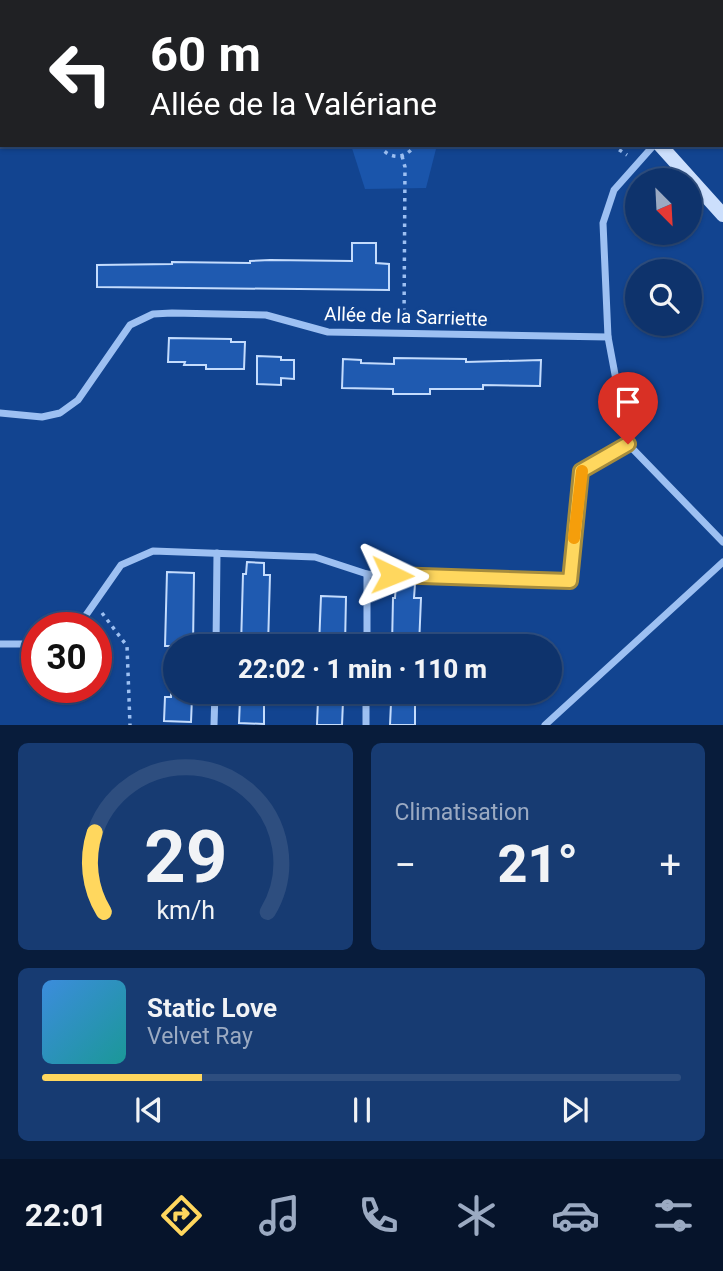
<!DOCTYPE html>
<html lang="fr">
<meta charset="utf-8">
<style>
:root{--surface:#0e336c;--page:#173b72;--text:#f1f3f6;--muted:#9baac2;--line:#2e4e7f;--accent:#ffd75e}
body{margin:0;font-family:Roboto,sans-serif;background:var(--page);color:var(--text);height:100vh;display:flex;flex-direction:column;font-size:26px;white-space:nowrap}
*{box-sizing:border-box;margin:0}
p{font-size:23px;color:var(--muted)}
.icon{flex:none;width:38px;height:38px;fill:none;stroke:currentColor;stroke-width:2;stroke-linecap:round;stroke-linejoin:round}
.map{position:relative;height:725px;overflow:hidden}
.details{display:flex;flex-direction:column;gap:18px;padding:18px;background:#081c3b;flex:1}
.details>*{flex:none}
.guide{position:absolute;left:0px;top:0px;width:724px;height:147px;box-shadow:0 2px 5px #0004,0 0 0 2px var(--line);background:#202124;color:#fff;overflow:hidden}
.needle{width:46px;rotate:156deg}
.buttons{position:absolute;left:625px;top:168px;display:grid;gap:14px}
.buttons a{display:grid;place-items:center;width:77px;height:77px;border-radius:50%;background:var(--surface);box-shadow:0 2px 5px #0004,0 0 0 2px var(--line);font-size:35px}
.speed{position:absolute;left:21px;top:612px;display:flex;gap:14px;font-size:35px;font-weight:700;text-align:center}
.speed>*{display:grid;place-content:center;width:91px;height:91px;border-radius:50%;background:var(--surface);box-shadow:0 2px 5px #0004,0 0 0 2px var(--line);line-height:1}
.speed .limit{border:10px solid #d22;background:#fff;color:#111}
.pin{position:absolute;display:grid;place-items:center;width:60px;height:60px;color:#fff;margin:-72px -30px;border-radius:50% 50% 50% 0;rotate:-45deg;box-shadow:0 0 7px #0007}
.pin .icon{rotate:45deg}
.me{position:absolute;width:77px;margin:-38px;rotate:92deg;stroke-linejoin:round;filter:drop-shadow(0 0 5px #0008)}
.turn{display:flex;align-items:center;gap:24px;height:147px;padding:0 35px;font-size:32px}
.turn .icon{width:91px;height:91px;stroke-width:2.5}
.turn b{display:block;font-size:49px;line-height:60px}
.big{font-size:52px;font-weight:800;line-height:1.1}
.details .card{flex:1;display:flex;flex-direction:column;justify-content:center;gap:10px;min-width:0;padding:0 24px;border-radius:10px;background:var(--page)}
.details .dial{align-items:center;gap:0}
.dial svg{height:182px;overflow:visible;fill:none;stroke:var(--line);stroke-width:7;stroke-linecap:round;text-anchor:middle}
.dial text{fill:var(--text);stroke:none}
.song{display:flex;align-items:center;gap:21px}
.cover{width:84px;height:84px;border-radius:10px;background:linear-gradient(135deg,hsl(210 70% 55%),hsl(180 70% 35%))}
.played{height:7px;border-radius:4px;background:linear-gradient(90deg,var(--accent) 25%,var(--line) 25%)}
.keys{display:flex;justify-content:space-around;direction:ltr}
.heat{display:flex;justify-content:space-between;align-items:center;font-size:38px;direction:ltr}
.details .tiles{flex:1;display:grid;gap:18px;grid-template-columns:1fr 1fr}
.card:last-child{grid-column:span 2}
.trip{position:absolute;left:163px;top:634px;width:399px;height:70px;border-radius:35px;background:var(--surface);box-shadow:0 2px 5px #0004,0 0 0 2px var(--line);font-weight:800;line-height:70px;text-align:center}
.tab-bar{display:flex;height:112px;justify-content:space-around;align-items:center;background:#06142b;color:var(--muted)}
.tab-bar .icon{width:49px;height:49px}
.tab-bar .selected{color:var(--accent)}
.tab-bar b{font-size:32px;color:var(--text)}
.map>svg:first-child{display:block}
</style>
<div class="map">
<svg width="723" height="725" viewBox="0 0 723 725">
<rect width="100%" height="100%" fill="#124490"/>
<polygon fill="#1a55ab" points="351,145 437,145 426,188 365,189"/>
<g fill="#1f5ab0" stroke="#c4dcfd" stroke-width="2">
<polygon points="352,243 376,243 376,263 389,264 389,290 97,287 97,265 172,264 172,262 250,263 250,261 270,260 352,261"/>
<polygon points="169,338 231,339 231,342 245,342 244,369 206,369 206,365 184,365 185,362 168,362"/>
<polygon points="257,356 281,357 281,360 294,360 294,379 281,378 281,385 257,384"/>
<polygon points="394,358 466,359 466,362 541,360 540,386 483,385 483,389 430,389 430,394 393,394 393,389 342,388 343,359 361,360 361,363 394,364"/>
<polygon points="247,562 264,563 264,575 270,575 268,646 241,646 243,574 246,574"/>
<polygon points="167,572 194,573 193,646 165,646"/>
<polygon points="396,584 415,584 414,598 421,598 419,646 392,646 393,598 395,598"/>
<polygon points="321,596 346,597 345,646 319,646"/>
<polygon points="171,691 189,691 189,697 192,697 191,722 164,721 165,697 171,697"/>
<polygon points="394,691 413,691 412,703 415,704 415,725 390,725 391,703 393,703"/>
<polygon points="240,699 264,700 264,724 239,723"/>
<polygon points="318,700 343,701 342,725 317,725"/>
</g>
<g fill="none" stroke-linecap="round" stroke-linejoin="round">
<g stroke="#9dc0f2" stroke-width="3.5" stroke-dasharray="3.5 5" stroke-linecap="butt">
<polyline points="462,0 465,2"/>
<polyline points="698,0 698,2"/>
<polyline points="723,126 723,128"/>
<polyline points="0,141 2,141"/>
<polyline points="284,145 363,145"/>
<path d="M379 145C389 160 405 160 415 145"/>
<polyline points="612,145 627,155"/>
<polyline points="402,156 405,167 404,322"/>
<polyline points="102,613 127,646 130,725"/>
</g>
<polyline stroke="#9dc0f2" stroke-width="5" points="428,0 430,2"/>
<g stroke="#9dc0f2" stroke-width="7">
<polyline points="654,145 614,190 603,223 608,337 628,444 723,542"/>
<polyline points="0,413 42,417 60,413 78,400 130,325 153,314 172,313 266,315 328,332 608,337"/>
<polyline points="77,628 121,565 153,551 315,557 367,574 570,581 581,471 628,444"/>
<polyline points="0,644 37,644"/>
<polyline points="216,646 217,553"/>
<polyline points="367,646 367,574"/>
<polyline points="214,725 215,691"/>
<polyline points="366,725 366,691"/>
<polyline points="545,725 723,562"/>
</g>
<g stroke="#ccdffc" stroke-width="14">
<polyline points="486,0 488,2"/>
<polyline points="667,2 667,0"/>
<polyline points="660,145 723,215"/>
</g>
</g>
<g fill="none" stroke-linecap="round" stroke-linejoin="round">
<defs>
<polyline id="route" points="392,575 570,581 581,471 628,444"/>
</defs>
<use href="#route" stroke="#a68c3d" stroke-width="18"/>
<use href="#route" stroke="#ffd75e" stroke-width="12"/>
<polyline stroke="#f59e0b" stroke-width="12" points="574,538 582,471"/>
</g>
<g text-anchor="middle" stroke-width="7" stroke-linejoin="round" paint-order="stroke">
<g font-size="19" fill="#fff" stroke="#124490">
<text transform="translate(406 316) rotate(2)" y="7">Allée de la Sarriette</text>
</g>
</g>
</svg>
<div class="buttons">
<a><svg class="needle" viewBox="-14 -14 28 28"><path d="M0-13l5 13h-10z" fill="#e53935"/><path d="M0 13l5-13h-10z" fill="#9baac2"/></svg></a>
<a><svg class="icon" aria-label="search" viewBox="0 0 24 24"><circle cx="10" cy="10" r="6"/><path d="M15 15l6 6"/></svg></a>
</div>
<div class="speed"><div class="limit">30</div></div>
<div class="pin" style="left:628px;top:444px;background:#d93025"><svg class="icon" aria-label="arrive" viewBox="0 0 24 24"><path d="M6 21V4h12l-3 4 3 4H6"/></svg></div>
<svg class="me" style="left:392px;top:575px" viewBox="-20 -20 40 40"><path d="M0-17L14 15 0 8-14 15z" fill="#ffd75e" stroke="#fff" stroke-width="4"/></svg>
<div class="trip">22:02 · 1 min · 110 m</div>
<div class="guide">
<div class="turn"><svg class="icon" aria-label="left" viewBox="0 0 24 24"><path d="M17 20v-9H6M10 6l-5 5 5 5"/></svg><div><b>60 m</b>Allée de la Valériane</div></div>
</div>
</div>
<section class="details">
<div class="tiles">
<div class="card dial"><svg viewBox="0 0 100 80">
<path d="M14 69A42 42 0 1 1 86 69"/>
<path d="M14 69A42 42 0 0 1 10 34" stroke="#ffd75e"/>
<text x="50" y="56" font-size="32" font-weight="700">29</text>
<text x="50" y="72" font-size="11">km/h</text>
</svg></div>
<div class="card"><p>Climatisation</p>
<div class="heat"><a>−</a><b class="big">21°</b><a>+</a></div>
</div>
<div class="card">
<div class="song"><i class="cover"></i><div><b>Static Love</b><p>Velvet Ray</p></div></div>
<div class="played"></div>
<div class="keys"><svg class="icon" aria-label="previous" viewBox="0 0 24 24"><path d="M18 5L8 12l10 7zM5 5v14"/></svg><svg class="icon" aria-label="pause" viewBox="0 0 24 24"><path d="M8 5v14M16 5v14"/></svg><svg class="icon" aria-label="next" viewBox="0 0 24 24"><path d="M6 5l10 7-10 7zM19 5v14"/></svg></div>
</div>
</div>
</section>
<nav class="tab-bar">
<b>22:01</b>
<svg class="icon selected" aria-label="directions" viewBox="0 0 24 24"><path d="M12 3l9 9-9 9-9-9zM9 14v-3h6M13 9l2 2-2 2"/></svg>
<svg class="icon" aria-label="music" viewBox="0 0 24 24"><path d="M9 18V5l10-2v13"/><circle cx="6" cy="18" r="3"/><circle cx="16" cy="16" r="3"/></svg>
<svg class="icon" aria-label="phone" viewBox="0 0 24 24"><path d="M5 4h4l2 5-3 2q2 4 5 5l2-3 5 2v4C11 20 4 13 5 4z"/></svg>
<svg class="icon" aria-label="climate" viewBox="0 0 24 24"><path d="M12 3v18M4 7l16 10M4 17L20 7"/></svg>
<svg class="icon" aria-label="car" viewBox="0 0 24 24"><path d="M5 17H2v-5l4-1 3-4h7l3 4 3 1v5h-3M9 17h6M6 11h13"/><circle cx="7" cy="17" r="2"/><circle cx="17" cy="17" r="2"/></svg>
<svg class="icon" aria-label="filters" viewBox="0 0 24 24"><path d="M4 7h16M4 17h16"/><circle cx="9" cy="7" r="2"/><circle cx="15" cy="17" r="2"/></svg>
</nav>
